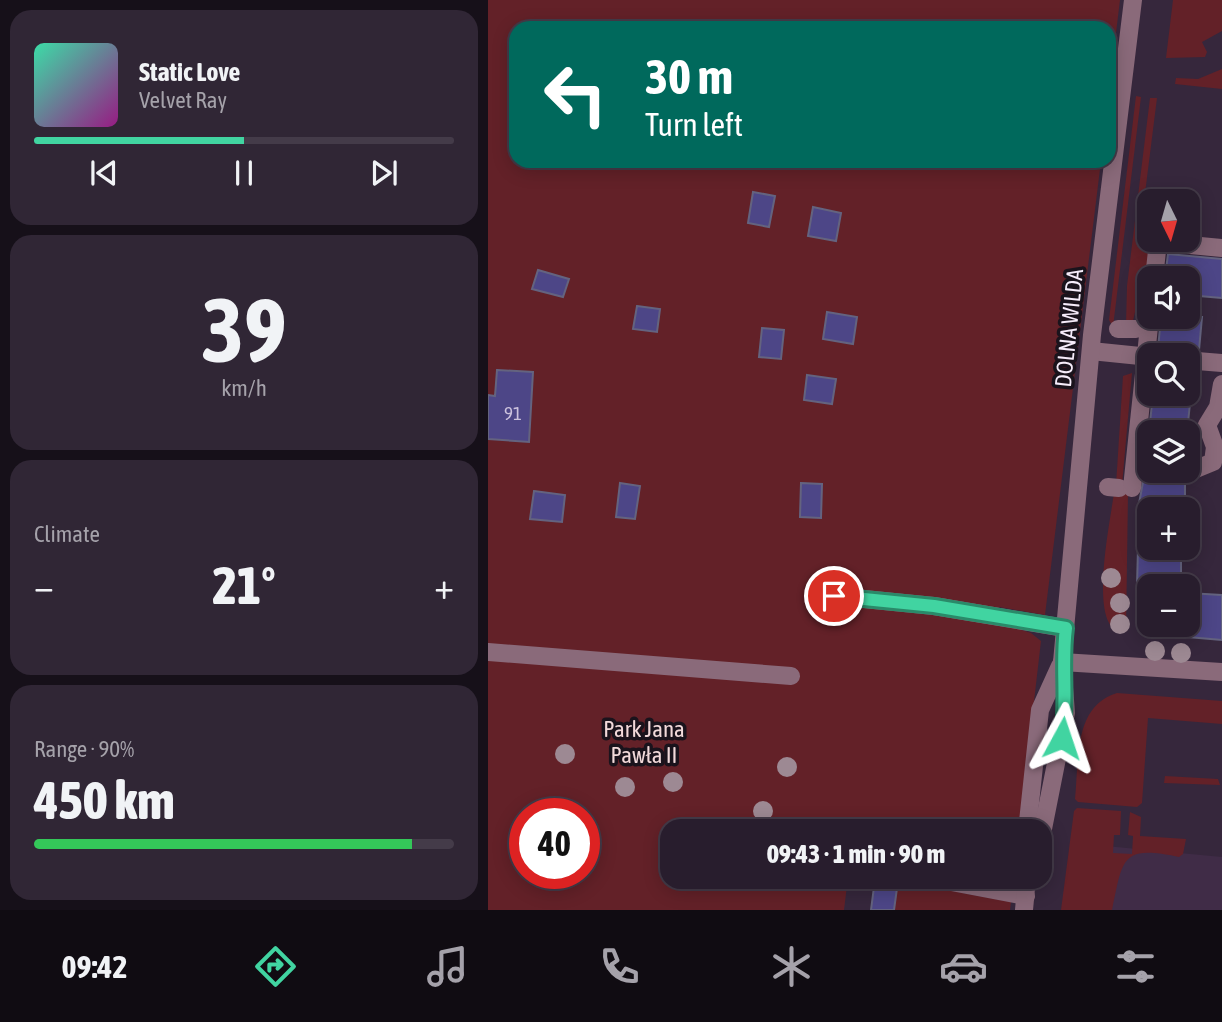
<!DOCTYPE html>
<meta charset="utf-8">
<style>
:root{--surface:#281d2d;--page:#302635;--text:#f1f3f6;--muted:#a5a2aa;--line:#443b49;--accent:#41d4a1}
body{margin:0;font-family:"Asap Condensed",sans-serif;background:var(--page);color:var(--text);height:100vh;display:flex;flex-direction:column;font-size:26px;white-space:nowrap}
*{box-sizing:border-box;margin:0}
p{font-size:23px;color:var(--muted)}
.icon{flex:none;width:38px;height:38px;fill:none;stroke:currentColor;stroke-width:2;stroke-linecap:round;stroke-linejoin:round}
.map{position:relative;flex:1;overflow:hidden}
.side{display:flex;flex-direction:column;gap:10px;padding:10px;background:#161019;width:488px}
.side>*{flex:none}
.guide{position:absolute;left:21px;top:21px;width:607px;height:147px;border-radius:21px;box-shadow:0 4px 18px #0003,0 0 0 2px var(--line);background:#00695c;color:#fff;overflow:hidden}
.needle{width:46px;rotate:175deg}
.buttons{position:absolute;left:649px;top:189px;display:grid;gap:14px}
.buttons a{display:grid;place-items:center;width:63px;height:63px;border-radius:14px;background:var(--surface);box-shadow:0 4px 18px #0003,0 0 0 2px var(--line);font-size:35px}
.speed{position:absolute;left:21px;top:798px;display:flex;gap:14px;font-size:35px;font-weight:700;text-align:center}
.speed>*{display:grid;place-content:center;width:91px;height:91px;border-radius:50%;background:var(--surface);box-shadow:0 4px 18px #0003,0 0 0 2px var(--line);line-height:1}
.speed .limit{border:10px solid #d22;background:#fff;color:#111}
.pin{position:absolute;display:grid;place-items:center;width:60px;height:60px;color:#fff;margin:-30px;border:4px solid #fff;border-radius:50%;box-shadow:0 2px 7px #0007}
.me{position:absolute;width:77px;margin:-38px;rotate:5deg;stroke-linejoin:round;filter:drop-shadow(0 0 5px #0008)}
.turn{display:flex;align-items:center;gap:24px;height:147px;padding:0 21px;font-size:32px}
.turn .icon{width:91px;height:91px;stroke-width:2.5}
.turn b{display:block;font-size:49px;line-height:60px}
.big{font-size:52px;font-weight:800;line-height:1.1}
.side .card{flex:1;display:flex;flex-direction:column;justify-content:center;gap:10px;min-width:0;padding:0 24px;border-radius:21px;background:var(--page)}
.side .dial{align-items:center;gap:0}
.dial b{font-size:91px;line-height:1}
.song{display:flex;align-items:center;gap:21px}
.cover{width:84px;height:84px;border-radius:10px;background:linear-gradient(135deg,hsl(160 70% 55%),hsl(310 70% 35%))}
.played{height:7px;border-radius:4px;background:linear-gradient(90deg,var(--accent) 50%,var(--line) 50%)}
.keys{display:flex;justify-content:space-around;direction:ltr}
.heat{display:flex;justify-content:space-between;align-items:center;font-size:38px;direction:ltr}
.charge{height:10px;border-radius:5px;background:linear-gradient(90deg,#34c759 90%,var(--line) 0)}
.trip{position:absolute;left:172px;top:819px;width:392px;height:70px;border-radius:21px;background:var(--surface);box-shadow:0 4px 18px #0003,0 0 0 2px var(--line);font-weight:800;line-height:70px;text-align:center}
.dock{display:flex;height:112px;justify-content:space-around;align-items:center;background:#100c12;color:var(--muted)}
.dock .icon{width:49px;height:49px}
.dock .active{color:var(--accent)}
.dock b{font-size:32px;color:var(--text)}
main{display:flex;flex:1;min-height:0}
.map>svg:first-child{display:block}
</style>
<main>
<section class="side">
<div class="card">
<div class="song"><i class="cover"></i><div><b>Static Love</b><p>Velvet Ray</p></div></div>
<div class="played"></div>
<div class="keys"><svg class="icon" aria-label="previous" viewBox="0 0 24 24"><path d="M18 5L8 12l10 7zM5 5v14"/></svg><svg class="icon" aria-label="pause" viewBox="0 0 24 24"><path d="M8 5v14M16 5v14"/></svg><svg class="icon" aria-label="next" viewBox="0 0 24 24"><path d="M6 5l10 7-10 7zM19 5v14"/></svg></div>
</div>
<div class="card dial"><b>39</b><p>km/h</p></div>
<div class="card"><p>Climate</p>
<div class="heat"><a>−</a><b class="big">21°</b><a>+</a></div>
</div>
<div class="card"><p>Range · 90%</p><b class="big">450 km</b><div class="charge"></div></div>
</section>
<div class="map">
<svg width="734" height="910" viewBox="0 0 734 910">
<rect width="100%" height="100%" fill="#36273c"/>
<polygon fill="#402c47" points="607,845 734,857 734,910 595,910"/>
<g fill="#632128" fill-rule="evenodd">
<path d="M0 0H632L621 90V28H28V161H613L557 615 511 607 508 622 543 633 553 641 531 831H184V877H360L356 910H0ZM37 814H96V873H37Z"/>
<polygon points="685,0 734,0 734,31 714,42 719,52 717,57 678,58"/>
<polygon points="734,69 734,89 687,84 688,78 710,79"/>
<polygon points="648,96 653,97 625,327 621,320"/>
<polygon points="662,98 669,98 652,233 661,234 664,240 660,287 652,292 652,298 659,305 647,312 644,325 638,325 639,286"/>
<polygon points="644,373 634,485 628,485 635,376"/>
<path d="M626 492 640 494 638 631C596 639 624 514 626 492Z"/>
<path d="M629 693 734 701V724L660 718 654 803 649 807 590 802 587 799C591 761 585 706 629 693Z"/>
<polygon points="677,776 730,779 732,785 676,783"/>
<path d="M589 808 633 811 632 835H626L625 853 644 854 645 836 640 835 642 812 653 817 652 836 698 839 695 854 691 857C633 845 635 858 624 910H573L586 811Z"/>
<polygon points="410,881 523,902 522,910 406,910"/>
</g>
<g fill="#4d4687" stroke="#64637f" stroke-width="2">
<polygon points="265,192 287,196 281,227 260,223"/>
<polygon points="325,207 353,213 348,241 320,236"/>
<polygon points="680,254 734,259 734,298 700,295 700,278 677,278"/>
<polygon points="50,270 81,279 75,297 44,289"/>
<polygon points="149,306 172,309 169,332 145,329"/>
<polygon points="339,312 369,317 365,344 335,339"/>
<polygon points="673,317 714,317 711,350 699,355 673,355 670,349"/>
<polygon points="274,328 296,330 293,359 271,357"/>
<polygon points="9,370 45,372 41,442 0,439 0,395 7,396"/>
<polygon points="319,375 348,379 344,404 316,400"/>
<polygon points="665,394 703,394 699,432 661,432"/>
<polygon points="657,471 697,471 697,502 692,502 692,509 650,509"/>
<polygon points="132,483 152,486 147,519 128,517"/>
<polygon points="313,483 334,484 333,518 312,517"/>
<polygon points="46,491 77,495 74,522 42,519"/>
<polygon points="650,548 693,548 693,586 649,586"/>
<polygon points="700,593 734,595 734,640 700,637"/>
<polygon points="387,879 410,881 406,910 383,910"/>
</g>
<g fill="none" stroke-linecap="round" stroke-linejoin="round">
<g stroke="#8a6a7a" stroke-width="18">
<polyline points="666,278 670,242 734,248"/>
<polyline points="630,329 648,329"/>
<polyline points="603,351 662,357"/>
<polyline points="709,361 734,363"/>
<polyline points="708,469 725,462 727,447 719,425 730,407 734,384"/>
<polyline points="620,487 631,488"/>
<polyline points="644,488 662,317"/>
<polyline points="346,596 446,606 577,628"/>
<polyline points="0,652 303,676"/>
<polyline points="574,662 734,672"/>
<polyline points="539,831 552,710 572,666"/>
<polyline points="551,849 578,713 574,662 604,335 645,0"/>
<polyline points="437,877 538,896"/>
<polyline points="536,910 539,877"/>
</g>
</g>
<g fill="#9d8993">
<circle cx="623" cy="578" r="10"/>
<circle cx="632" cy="603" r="10"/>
<circle cx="632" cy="624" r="10"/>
<circle cx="667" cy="651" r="10"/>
<circle cx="693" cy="653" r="10"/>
<circle cx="77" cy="754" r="10"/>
<circle cx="299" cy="767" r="10"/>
<circle cx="185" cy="782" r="10"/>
<circle cx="137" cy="787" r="10"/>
<circle cx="275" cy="811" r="10"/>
</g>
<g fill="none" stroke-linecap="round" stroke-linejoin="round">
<defs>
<path id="route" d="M346 596 446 606 578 628C573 665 580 701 574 738"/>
</defs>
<use href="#route" stroke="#2a8a69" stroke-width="18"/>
<use href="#route" stroke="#41d4a1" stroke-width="12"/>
</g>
<g text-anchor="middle" stroke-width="7" stroke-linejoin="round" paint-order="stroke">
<g font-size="19" fill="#ccc2dd">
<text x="25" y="420">91</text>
</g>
<g font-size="23" fill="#f6ecfa" stroke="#1a131c">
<text transform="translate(581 328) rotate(-84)" y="8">DOLNA WILDA</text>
</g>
<g font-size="23" fill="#f2d9da" stroke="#1a131c">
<text x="156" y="737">Park Jana<tspan x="156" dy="26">Pawła II</tspan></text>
</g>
</g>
</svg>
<div class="buttons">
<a><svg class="needle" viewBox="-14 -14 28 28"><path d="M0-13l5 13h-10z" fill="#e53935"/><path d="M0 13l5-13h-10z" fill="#a5a2aa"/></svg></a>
<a><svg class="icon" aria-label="sound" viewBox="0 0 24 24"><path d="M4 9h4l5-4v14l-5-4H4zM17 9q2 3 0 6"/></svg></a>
<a><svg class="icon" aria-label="search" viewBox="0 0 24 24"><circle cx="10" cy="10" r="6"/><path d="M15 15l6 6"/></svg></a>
<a><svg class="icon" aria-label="layers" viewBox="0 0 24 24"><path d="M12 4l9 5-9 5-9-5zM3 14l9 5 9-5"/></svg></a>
<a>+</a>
<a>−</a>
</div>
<div class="speed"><div class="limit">40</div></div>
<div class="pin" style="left:346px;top:596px;background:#d93025"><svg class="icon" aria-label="arrive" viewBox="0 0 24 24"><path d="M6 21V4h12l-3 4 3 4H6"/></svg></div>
<svg class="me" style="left:574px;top:738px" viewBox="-20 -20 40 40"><path d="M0-17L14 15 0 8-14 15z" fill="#41d4a1" stroke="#fff" stroke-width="4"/></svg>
<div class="trip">09:43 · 1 min · 90 m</div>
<div class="guide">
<div class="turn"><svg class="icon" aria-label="left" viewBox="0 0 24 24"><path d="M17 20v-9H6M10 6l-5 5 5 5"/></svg><div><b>30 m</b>Turn left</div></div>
</div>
</div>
</main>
<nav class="dock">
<b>09:42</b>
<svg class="icon active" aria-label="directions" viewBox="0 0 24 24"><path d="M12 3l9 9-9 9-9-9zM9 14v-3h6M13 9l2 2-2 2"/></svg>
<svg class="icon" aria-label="music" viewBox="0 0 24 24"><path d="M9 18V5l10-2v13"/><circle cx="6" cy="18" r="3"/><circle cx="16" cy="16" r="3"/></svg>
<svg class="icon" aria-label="phone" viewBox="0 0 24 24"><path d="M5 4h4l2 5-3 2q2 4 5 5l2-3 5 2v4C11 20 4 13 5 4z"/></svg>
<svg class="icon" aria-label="climate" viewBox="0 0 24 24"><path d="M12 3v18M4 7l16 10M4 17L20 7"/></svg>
<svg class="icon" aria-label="car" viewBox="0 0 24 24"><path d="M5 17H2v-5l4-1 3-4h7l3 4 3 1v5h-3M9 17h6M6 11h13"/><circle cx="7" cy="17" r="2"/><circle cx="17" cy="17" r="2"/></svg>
<svg class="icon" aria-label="filters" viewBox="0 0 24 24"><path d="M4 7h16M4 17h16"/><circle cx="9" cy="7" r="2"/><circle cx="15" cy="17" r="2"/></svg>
</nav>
